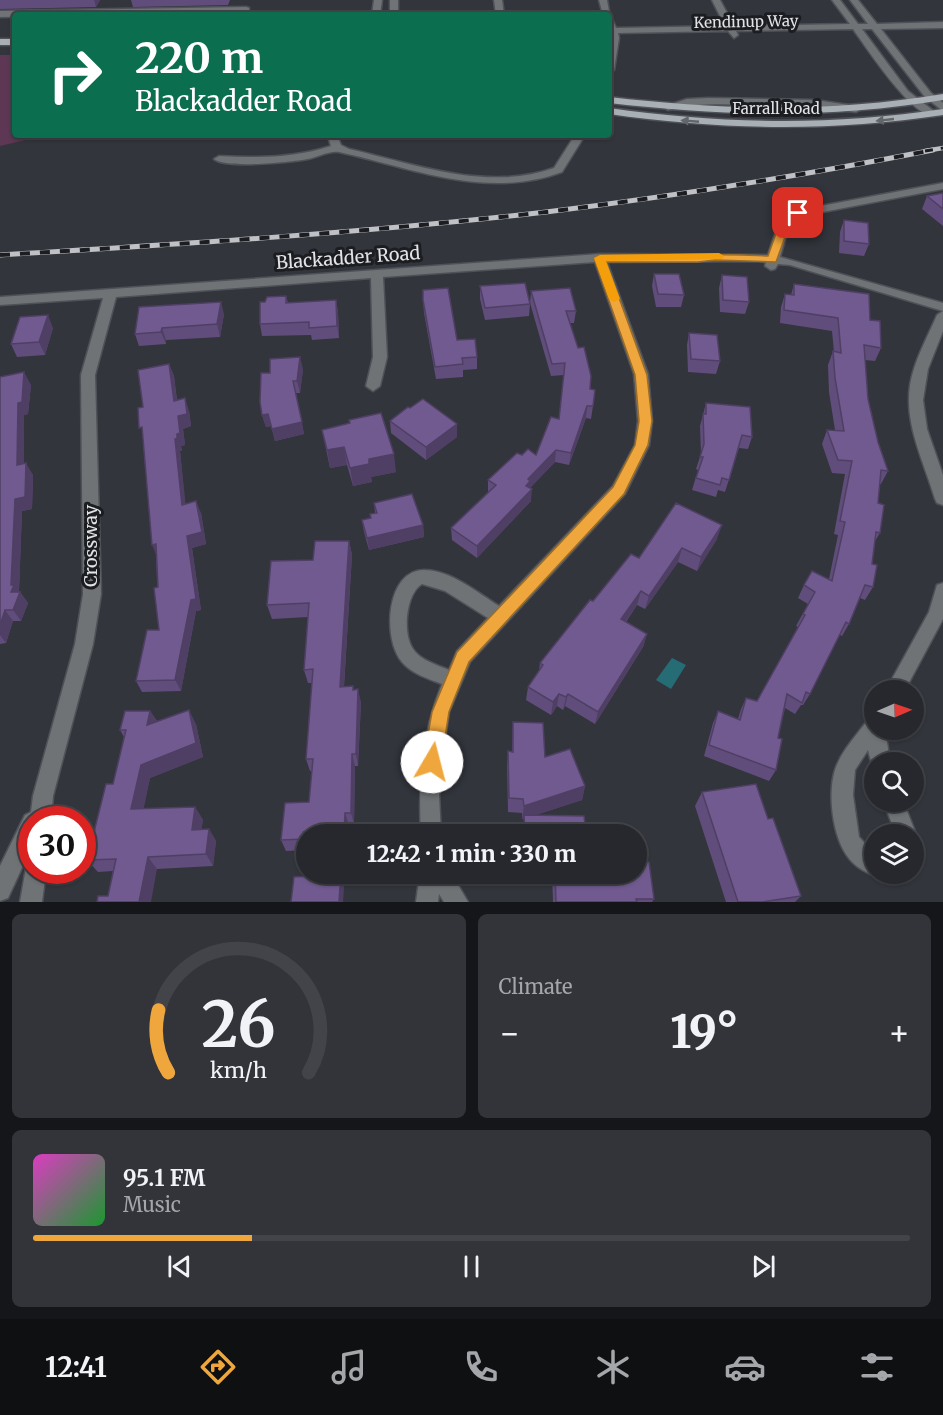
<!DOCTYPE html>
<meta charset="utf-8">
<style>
:root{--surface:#26282d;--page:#323439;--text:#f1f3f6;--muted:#a4a6aa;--line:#424449;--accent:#efa73d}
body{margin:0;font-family:Merriweather,serif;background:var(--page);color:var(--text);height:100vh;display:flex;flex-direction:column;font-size:22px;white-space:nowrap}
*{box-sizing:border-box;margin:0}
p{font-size:20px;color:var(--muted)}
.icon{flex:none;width:33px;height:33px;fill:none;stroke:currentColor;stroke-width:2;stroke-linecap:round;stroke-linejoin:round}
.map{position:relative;height:902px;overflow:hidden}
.panel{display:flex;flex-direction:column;gap:12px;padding:12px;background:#151619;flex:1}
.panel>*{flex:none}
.guide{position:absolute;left:12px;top:12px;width:600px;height:126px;border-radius:6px;box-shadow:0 2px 4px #0004,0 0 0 2px var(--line);background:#0b6e4f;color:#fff;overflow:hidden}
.needle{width:39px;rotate:88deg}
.tools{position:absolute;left:864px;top:680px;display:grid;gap:12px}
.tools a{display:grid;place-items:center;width:60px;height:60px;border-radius:50%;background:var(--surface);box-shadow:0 2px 4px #0004,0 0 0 2px var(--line);font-size:30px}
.speed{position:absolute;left:18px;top:806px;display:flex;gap:12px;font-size:30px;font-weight:700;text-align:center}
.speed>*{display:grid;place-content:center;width:78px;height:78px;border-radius:50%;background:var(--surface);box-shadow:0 2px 4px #0004,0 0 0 2px var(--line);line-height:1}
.speed .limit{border:9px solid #d22;background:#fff;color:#111}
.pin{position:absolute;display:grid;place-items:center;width:51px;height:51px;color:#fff;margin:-26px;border-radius:12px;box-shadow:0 3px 9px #0006}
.me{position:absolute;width:66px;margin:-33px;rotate:8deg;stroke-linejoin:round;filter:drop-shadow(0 0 4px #0008)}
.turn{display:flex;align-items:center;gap:21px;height:126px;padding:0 24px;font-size:27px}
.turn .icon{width:78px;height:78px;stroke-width:2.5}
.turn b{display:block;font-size:42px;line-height:51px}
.big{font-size:45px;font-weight:800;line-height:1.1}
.panel .widget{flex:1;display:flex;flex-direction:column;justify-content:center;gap:9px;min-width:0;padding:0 21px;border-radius:9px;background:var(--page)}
.panel .dial{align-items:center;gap:0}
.dial svg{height:156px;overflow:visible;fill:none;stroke:var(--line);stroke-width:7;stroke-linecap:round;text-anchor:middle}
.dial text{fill:var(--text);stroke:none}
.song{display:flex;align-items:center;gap:18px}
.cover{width:72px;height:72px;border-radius:9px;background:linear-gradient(135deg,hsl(310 70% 55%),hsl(130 70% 35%))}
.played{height:6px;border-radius:3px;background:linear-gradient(90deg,var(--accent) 25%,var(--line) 25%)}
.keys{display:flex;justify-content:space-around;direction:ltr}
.heat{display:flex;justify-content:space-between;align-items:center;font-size:33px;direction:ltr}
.panel .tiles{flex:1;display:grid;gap:12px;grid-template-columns:1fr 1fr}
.widget:last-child{grid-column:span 2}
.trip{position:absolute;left:296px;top:824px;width:351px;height:60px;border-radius:30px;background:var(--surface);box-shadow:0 2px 4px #0004,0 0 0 2px var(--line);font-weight:800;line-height:60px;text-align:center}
.dock{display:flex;height:96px;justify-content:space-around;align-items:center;background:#0f1012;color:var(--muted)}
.dock .icon{width:42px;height:42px}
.dock .selected{color:var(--accent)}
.dock b{font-size:27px;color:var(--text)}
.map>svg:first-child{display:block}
</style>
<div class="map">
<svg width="943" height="902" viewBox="0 0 943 902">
<rect width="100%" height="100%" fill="#32353c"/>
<polygon fill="#5d3754" points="0,55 15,55 15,135 47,135 0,146"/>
<polygon fill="#266c75" points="672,658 686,665 671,689 656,680"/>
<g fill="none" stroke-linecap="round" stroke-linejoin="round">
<defs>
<g id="minor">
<polygon points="374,0 382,0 380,15 372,15"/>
<rect x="390" y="0" width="8" height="15"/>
<polygon points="494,0 502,0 504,15 496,15"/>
<polygon points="599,0 607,0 610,17 603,15"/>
<path d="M712 0H720L734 26 850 24 832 0H840L858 24H868L850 0H858L877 24 943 22V28L881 29 931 93 943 103V111L925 97 872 29H862L908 91 935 112V116C913 119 866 47 853 29L736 31 738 35 734 38 728 31 618 33 619 38 614 70 609 73V21H613L616 28 725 26Z"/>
<polygon points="246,7 249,8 249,12 0,17 0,11"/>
<path d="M708 98 815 100 856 106 861 109 856 112C821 107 786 105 750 105 722 104 696 103 668 110L663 107 687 99Z"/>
<path d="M331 135H341L339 140 341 145 349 149C415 164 487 192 554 168L575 135H585L562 172C487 200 412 168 339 152 331 150 317 157 308 159 291 162 226 169 214 159L219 156C257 158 295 158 331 146L329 140Z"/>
<path d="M943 183V189L802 216 789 226 780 257 943 303V331L928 369 923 400 927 429 943 475V505L937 503 935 499C924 462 904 424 910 385 914 361 927 338 937 315L943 311 790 265 778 264 775 269 771 270 765 266 766 262 755 261 607 262 648 374 652 421 649 445 625 494 470 662 449 712 444 745 439 795 441 834H421C418 782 422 732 442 684 429 679 412 674 402 662 382 639 386 570 424 570 451 570 478 593 499 606L613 486 635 445 638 421 634 374 595 262 383 277 387 357 380 386 373 391 366 386 373 357 371 278 116 297 95 375 101 594 93 644 53 796 51 819H32V846L8 898 0 901V866L25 815 31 812 33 796 75 644 83 594 81 375 103 298 0 305V297L600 254 768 255 778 225 794 211ZM422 584 445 591 488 618 457 651 449 670C437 665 420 660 413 649 402 633 406 594 422 584Z"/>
<polygon points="943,583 943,619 905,690 886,690 929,612 937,585"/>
<path d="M874 718V729H885L890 762H874L873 769 868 750 855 770 853 795 859 837 874 853V873H880L874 876C864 871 854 866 848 857 832 836 827 791 836 767 843 749 856 736 867 721Z"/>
<polygon points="883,801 903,801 916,834 914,841 914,834 896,834"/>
<polygon points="32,861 32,870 46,870 42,902 20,902 27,862"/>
<polygon points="420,873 451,873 468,902 444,902 439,894 438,902 416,902"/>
</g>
<g id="major">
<rect x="0" y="39" width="15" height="6"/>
<path d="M943 94V100C829 119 723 116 609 103V97C723 110 829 113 943 94Z"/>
<path d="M609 108C721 124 831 126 943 109V115C831 132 721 130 609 114Z"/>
</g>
</defs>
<use href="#minor" stroke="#4e5157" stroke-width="3"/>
<use href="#major" stroke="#4e5157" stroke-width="3"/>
<use href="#minor" fill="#6f7375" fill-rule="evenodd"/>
<use href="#major" fill="#a8afb5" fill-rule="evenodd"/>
<defs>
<polyline id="rail-far1" points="925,151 943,148"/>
<path id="rail" d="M0 255C182 244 365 233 546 212 676 196 805 175 933 150"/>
</defs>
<use href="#rail-far1" stroke="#bfc1c6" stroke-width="4.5"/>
<use href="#rail" stroke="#bfc1c6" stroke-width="5"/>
<use href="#rail-far1" stroke="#1b1d20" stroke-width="3" stroke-dasharray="8" stroke-linecap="butt"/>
<use href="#rail" stroke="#1b1d20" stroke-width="4" stroke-dasharray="10" stroke-linecap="butt"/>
</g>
<g fill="#614d7b">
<polygon points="0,0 100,0 96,7 0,9"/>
<polygon points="131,0 230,0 228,5 133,7"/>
<polygon points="943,193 943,226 922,209 927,196"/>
<polygon points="844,220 869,244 864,256 839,253 840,232"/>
<polygon points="654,274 684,295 681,307 656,307 652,286"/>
<polygon points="722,275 749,302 745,314 720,312 719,288"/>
<polygon points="794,284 870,320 881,348 875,361 865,360 868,399 878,442 888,471 881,484 880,484 878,503 880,533 875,541 872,564 873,587 865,600 860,598 849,624 842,636 840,635 810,694 803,705 801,705 795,714 785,708 778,738 776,770 769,781 704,756 713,723 718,711 738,719 741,709 746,698 757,701 798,627 796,626 808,604 798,598 804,585 829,579 838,535 834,534 845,474 832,473 822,444 827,430 835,430 829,392 828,365 833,351 834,352 832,331 780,323 781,307 785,294 791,295"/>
<polygon points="480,286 530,304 529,316 485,320 480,299"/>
<polygon points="531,291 576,311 574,323 570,323 590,389 593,406 591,419 586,418 569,465 555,462 530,488 531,501 477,558 452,540 451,528 488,492 488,480 522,455 536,455 559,419 564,375 551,376 530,303"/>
<polygon points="286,296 288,303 336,300 338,312 339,338 312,340 311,335 262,336 260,324 265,302"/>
<polygon points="423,300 457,340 477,357 477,369 463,370 463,377 436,379 424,313"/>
<polygon points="224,314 220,337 166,340 166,344 139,346 135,334"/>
<polygon points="53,328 45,355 17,357 11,344"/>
<polygon points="689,333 720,361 716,374 688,372 687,345"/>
<polygon points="169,364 174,376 177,400 189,411 191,426 183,429 185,445 181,446 182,451 180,451 185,504 201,513 206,544 192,548 201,610 196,611 181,691 142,692 136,681 159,630 156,555 143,407"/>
<polygon points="303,369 300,393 295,393 304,434 275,441 271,426 266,427 262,415"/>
<polygon points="0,377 31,385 28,414 24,415 24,463 33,475 32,509 22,511 19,591 20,592 28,603 21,621 13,621 6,643 0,644"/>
<polygon points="706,403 752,437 748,449 739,448 725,492 718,490 716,497 692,490 698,470 696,469 701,454 700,426"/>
<polygon points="390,421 457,437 426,460 391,433"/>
<polygon points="322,430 396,472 371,477 372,482 353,486 347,465 330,468"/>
<polygon points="374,503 423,525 424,537 369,550 364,532 362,520 370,518 375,513"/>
<polygon points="717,539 697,571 678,562 645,609 637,605 626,622 647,634 643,647 595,724 565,706 563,710 557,706 551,715 526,700 528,687 539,671 540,663 593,601 639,558"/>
<polygon points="349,541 352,555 344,687 354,690 361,702 358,766 355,766 354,824 349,825 348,834 306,834 306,850 286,851 281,840 309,802 312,771 310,771 306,759 312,683 308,683 304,670 308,617 272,619 267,605 313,560"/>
<polygon points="150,711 157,721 196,724 203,757 150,778 143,809 195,807 203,820 201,829 209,829 216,841 213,866 157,869 108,896 113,871 98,872 87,860 113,784 124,737 120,730"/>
<polygon points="513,722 545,757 585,786 582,800 535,815 585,824 598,834 523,834 524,819 522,819 522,813 508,812 507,766 508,751 512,752"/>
<polygon points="702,792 768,819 801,896 795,902 726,902 695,806"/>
<polygon points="552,873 636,873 654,899 652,902 553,902"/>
</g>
<g fill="#4f3f64">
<polygon points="94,0 100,0 96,7"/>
<polygon points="336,300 338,312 339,338 337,326"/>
<polygon points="221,302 224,314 220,337 217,324"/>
<polygon points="48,315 53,328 45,355 39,342"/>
<polygon points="162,328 166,340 166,344 161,332"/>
<polygon points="300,357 303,369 300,393 297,381"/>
<polygon points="169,364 174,376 178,413 174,401"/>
<polygon points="24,372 31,385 28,414 24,415 24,477 17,465 18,403"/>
<polygon points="185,398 189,411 191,426 183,429 185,445 181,446 182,451 180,451 187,517 182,505 175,439 177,434 178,416"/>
<polygon points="587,406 586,418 569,465 571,453"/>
<polygon points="268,414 271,426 266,427 262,415"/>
<polygon points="302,422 304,434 275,441 272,429"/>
<polygon points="457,424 457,437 426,460 426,447"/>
<polygon points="344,447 347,465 330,468 327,450"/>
<polygon points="556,450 555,462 530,488 532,489 531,501 477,558 477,546 528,479"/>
<polygon points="394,454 396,472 371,477 372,482 353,486 350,468 369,459"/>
<polygon points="26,463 33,475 32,509 22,511 19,591 20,592 28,603 21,621 13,610 11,585 15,499"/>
<polygon points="196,501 201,513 206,544 192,548 201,610 196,611 181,691 175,680 187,536"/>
<polygon points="423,525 424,537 369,550 367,538"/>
<polygon points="722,525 717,539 697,571 701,557"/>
<polygon points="349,541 352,555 343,700 340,687"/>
<polygon points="156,544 157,557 152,545"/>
<polygon points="682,548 678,562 645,609 649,596"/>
<polygon points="641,591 637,605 618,632 621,619"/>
<polygon points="5,610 13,621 6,643 0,635 0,625"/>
<polygon points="647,634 643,647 595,724 598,712"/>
<polygon points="358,689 361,702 358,766 356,754"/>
<polygon points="559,694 557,706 551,715 553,702"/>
<polygon points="568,694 565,706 563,710 566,697"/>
<polygon points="189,710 196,724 203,757 150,778 141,822 131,809 141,765"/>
<polygon points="150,711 159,725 147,725"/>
<polygon points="352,754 355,766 354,824 351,813"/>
<polygon points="585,786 582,800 524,819 524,815 524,819 522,819 524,806"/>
<polygon points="195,807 203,820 200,842 192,830"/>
<polygon points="345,813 349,825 348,834 344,834"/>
<polygon points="209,829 216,841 213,866 206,854"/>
<polygon points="148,857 157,869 151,902 139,902"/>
<polygon points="341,873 345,873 343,902 339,902"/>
</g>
<g fill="#715a8f" stroke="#4f3f64" stroke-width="1.5">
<polygon points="943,193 943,209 927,196"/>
<polygon points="844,220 868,223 869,244 844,241"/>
<polygon points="654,274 679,274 684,295 658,294"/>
<polygon points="722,275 747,277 749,302 723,300"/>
<polygon points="525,283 530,304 485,308 480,286"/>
<polygon points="794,284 869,294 870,320 880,321 881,348 864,345 868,399 878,442 888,471 881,470 878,503 884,505 880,533 876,532 872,564 877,565 873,587 865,585 849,624 846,622 810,694 806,692 802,703 787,694 778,738 782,739 776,770 709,745 718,711 740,720 746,698 757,701 805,615 803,614 815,592 804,585 812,571 832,581 845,522 840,521 852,461 838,460 827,430 844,431 835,378 833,351 841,353 838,318 784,310 785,294 794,295"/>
<polygon points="448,288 457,340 475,339 477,357 462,358 463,364 435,367 423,300 423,290"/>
<polygon points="570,288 576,311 566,311 578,348 584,347 591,376 590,389 595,390 593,406 587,406 571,453 556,450 528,479 530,481 526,486 532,489 477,546 451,528 496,485 488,480 517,453 522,455 528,449 536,455 551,417 559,419 565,363 552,364 531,291"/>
<polygon points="286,296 286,303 336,300 337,326 309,328 309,322 260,324 260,302 265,302 267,297"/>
<polygon points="221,302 217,324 162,328 161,332 135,334 139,307"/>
<polygon points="48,315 39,342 11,344 20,317"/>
<polygon points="689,333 717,335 720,361 691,359"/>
<polygon points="300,357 297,381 293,381 302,422 272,429 268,414 262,415 260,402 261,373 270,373 270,359"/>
<polygon points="169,364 174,401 185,398 187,414 178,416 180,433 177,434 177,439 175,439 182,505 196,501 202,532 187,536 196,599 191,600 175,680 136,681 147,630 159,630 154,588 158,587 156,544 152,545 142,427 139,428 138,408 143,407 138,370"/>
<polygon points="24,372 22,402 18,403 17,465 26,463 25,497 15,499 11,585 14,585 11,592 20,592 13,610 5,610 0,625 0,377"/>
<polygon points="423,399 457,424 426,447 390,421 408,407 410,408"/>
<polygon points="706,403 750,407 752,437 742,435 729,480 722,478 720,485 696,478 703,457 700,457 704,444 703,414 706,414"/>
<polygon points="381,413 394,454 369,459 369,464 350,468 344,447 327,450 322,430 350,423 349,420"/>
<polygon points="412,494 423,525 367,538 362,520 371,518 370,514 377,513 374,503"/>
<polygon points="676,503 722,525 701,557 682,548 649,596 641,591 621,619 647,634 598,712 568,694 566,697 559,694 553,702 528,687 543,665 540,663 590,600 593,601 631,554 639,558"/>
<polygon points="315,541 349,541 340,687 353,686 353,690 358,689 356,754 352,754 351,813 345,813 344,834 306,834 306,839 281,840 285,803 309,802 313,759 306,759 313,669 304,670 309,603 267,605 271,561 313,560"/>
<polygon points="189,710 196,743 141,765 131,809 195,807 192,830 209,829 206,854 148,857 139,902 97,902 98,896 108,896 116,859 87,860 106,784 113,784 126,730 120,730 125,711 150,711 147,725"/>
<polygon points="513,722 543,723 545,757 570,749 585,786 524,806 523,799 509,798 508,751 513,752"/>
<polygon points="756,784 768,819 773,818 801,896 762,902 738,902 702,792"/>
<polygon points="524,815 584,816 585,824 597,824 598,834 525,834"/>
<polygon points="636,862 649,862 654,899 636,899 637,902 556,902 555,873 636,873"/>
<polygon points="311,873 341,873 339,902 291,902 294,877 310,876"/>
</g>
<defs><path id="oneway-solid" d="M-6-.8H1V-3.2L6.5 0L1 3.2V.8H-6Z" transform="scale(1.5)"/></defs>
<g fill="#62666a">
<use href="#oneway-solid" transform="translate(885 120) rotate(174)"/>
<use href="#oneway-solid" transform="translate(690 121) rotate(-175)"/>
</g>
<path fill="#efa73d" stroke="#9b6d28" stroke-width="1.5" d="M798 210 803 213 789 226 776 262 715 260 698 262H606L647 375 652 421 648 445 624 494 469 662 449 712 441 762 439 768 432 770 426 768 423 762 432 712 457 652 613 487 635 445 639 421 635 375 594 258 600 255C656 255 712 253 768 256L779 225Z"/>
<polygon fill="#f59e0b" points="719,253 724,256 722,259 606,261 620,299 614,302 609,299 594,258 600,255"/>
<g text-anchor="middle" stroke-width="6" stroke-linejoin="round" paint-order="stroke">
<g font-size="15" fill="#e1e3e7" stroke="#1b1d20">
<text transform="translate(746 22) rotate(-1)" y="5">Kendinup Way</text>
<text x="776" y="114">Farrall Road</text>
</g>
<g font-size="18" fill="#e1e3e7" stroke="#1b1d20">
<text transform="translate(348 258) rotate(-4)" y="6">Blackadder Road</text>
<text transform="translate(91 546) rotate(-90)" y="6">Crossway</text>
</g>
</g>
</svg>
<div class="tools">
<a><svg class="needle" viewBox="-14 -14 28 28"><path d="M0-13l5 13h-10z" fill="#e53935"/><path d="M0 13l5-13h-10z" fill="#a4a6aa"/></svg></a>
<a><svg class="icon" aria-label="search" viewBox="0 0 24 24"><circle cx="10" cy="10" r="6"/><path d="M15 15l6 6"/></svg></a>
<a><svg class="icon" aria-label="layers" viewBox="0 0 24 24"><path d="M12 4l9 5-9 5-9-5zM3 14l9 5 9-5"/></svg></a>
</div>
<div class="speed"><div class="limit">30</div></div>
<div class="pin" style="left:798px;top:213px;background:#d93025"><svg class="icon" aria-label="arrive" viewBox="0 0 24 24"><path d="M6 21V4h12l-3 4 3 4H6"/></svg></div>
<svg class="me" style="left:432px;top:762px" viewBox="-20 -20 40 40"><circle r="19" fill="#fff"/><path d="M0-13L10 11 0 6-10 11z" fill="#efa73d"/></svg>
<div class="trip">12:42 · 1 min · 330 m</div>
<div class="guide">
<div class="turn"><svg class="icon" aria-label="right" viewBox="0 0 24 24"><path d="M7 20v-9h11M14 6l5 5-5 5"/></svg><div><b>220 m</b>Blackadder Road</div></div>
</div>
</div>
<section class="panel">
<div class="tiles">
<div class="widget dial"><svg viewBox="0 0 100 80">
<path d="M14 69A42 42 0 1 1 86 69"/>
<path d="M14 69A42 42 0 0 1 9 37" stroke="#efa73d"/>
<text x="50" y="56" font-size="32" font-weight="700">26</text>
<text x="50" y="72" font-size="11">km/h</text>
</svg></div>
<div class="widget"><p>Climate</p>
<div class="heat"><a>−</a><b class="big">19°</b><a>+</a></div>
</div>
<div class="widget">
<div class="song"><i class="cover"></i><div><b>95.1 FM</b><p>Music</p></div></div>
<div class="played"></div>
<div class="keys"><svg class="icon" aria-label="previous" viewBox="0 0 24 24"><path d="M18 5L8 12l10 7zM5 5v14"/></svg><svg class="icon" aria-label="pause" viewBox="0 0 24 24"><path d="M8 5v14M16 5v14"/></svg><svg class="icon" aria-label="next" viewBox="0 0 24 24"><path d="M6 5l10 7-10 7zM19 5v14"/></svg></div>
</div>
</div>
</section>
<nav class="dock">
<b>12:41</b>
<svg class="icon selected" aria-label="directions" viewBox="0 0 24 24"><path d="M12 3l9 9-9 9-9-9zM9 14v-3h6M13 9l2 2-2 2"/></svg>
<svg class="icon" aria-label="music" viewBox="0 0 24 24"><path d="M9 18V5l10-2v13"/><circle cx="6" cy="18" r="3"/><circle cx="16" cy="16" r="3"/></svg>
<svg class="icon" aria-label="phone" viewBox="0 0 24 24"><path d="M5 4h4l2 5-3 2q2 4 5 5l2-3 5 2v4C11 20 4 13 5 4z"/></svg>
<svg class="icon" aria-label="climate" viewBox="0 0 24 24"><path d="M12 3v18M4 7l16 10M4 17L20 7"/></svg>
<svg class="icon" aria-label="car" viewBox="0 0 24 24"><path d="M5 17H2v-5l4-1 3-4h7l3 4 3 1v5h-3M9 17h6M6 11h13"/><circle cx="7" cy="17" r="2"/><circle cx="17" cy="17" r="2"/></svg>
<svg class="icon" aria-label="filters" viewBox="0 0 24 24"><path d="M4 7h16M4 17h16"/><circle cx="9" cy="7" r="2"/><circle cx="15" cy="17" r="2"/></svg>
</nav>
